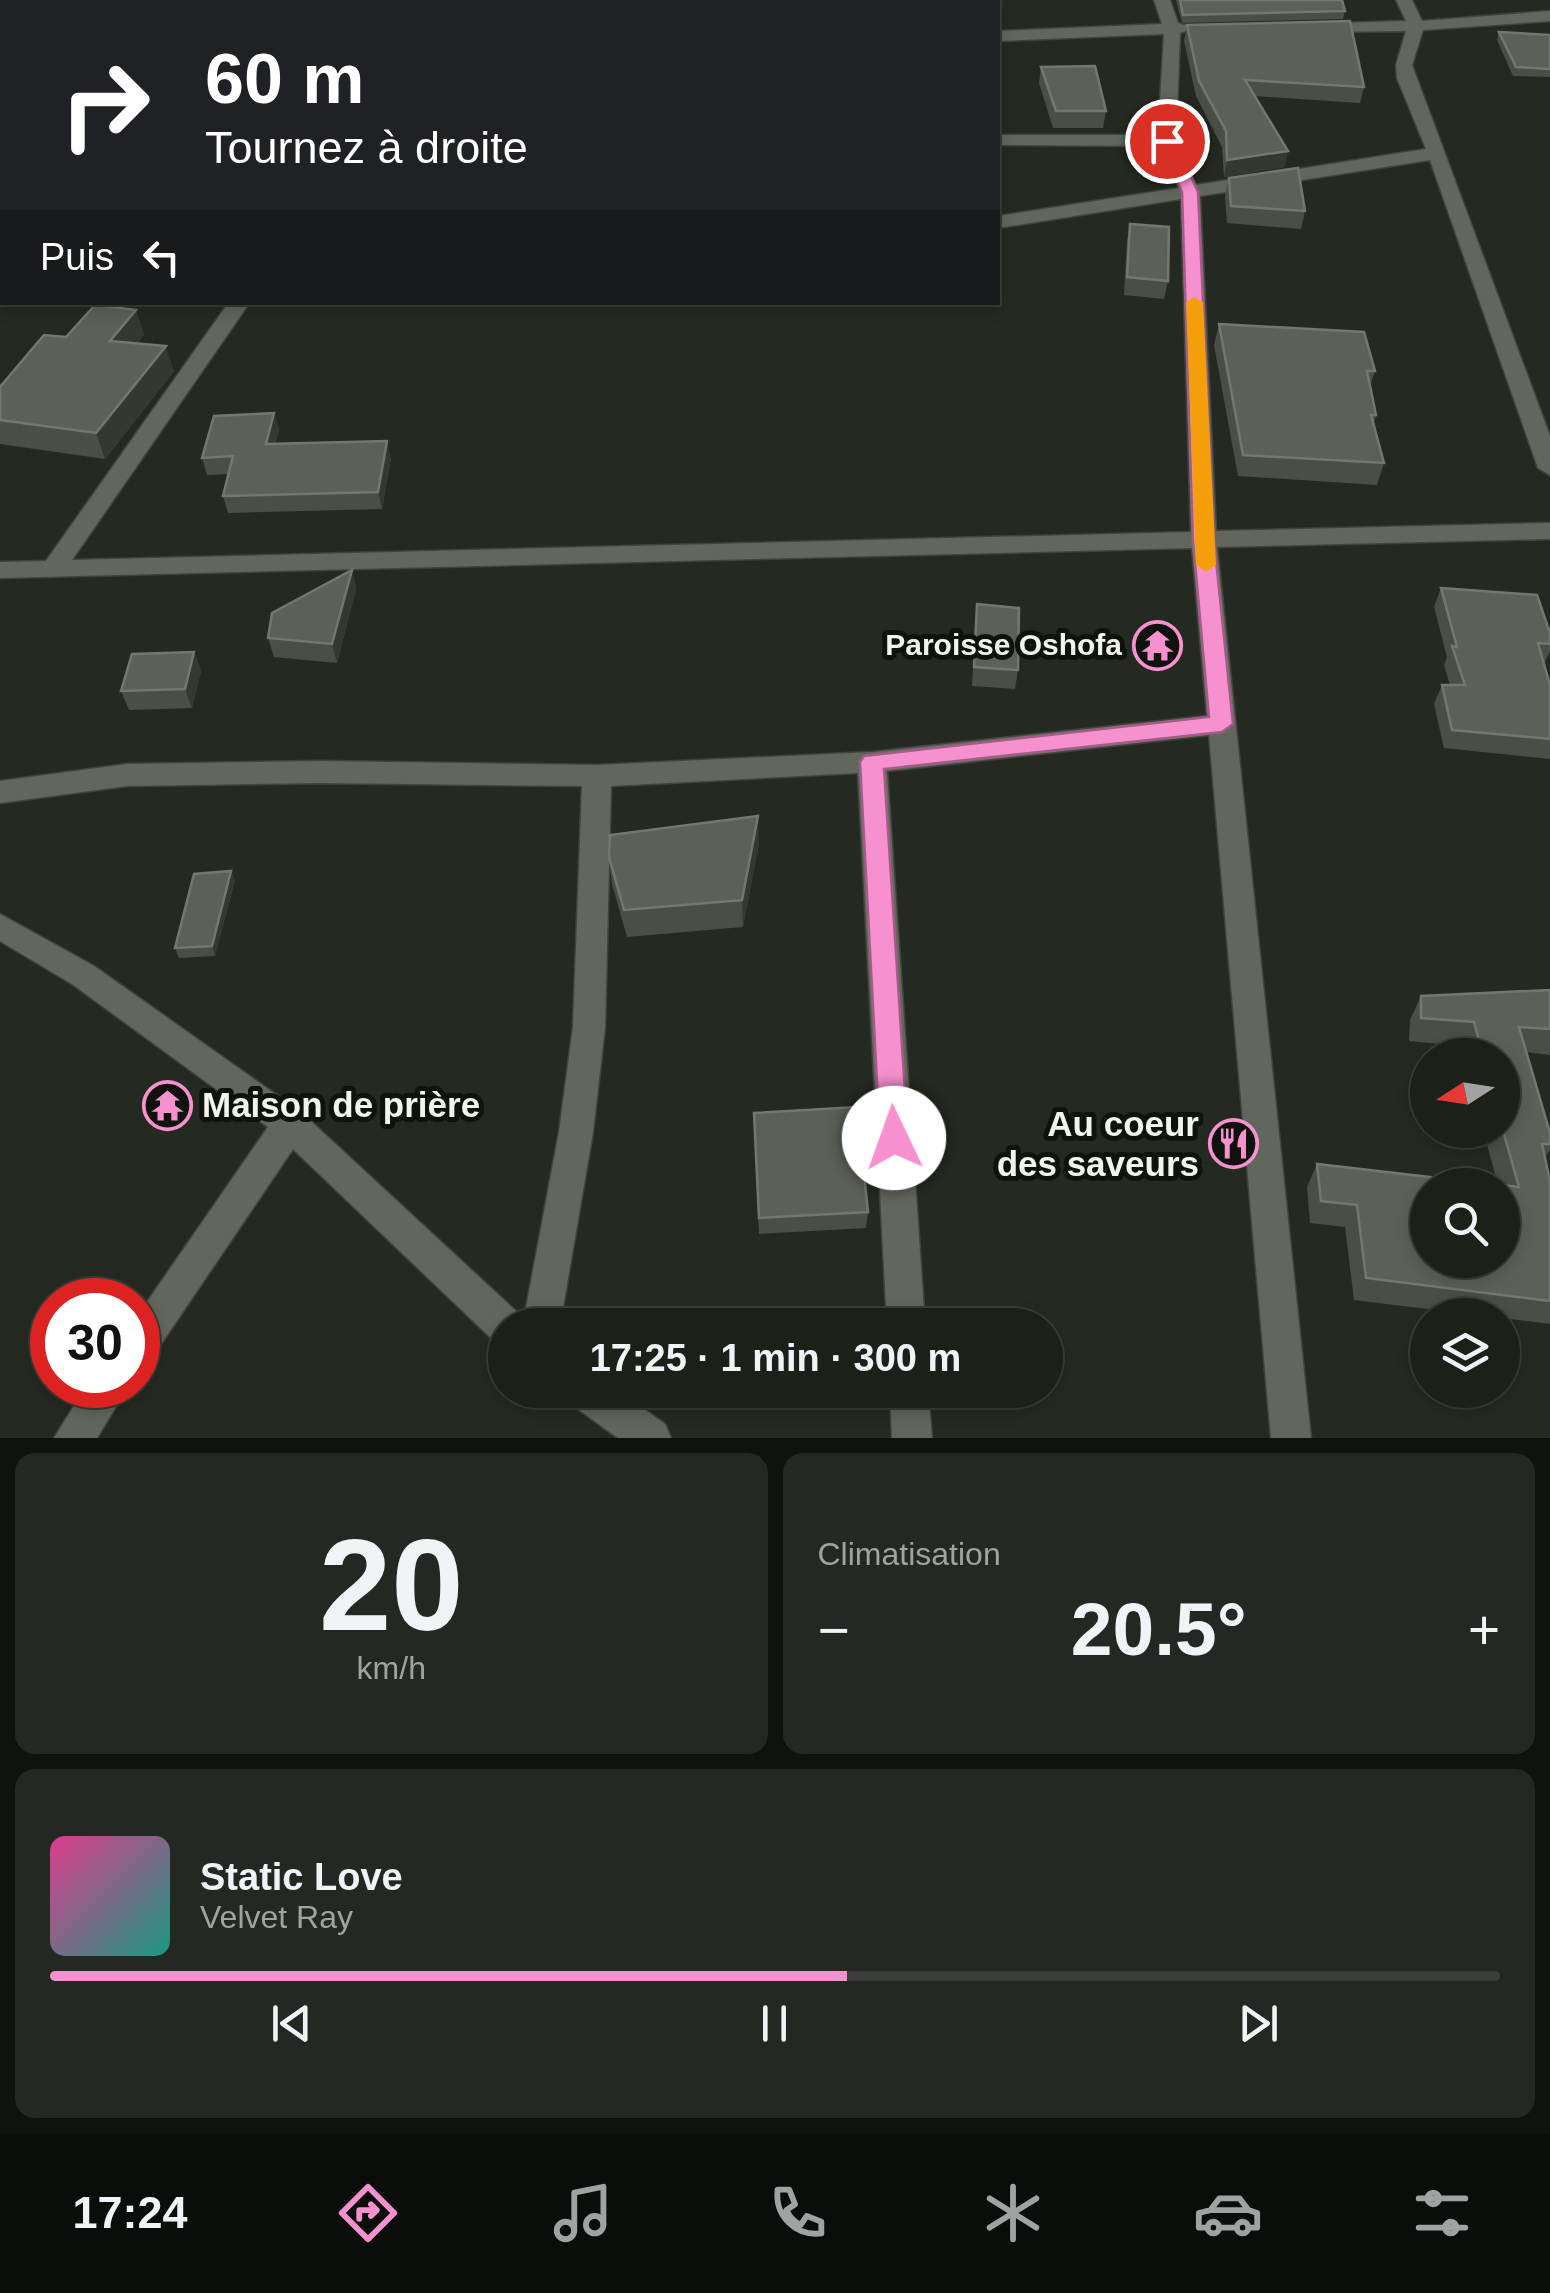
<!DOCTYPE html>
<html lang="fr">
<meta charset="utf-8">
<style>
:root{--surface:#1b2019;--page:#242822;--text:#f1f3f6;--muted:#a0a3a2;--line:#393e38;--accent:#f690cf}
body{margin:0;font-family:Helvetica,sans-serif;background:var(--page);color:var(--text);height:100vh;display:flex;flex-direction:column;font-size:38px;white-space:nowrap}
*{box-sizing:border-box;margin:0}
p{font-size:32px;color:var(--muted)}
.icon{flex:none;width:55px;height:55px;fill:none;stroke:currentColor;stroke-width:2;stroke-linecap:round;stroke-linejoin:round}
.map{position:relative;height:1438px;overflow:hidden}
.details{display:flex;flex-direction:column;gap:15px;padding:15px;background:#0f120e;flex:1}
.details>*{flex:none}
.hud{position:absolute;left:0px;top:0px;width:1000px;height:305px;box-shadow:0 5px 15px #0003,0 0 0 2px var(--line);background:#202124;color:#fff;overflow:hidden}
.needle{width:65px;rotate:258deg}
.controls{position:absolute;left:1410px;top:1038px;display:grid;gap:20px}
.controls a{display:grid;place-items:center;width:110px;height:110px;border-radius:50%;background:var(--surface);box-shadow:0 5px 15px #0003,0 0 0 2px var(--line);font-size:50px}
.speed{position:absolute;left:30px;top:1278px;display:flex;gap:20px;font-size:50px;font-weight:700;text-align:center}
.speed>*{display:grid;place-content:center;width:130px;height:130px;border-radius:50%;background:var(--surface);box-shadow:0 5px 15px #0003,0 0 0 2px var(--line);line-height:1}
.speed .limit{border:15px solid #d22;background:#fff;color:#111}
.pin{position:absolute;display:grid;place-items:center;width:85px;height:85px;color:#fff;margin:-42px;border:5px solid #fff;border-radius:50%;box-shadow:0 2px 10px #0007}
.me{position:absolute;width:110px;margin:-55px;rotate:357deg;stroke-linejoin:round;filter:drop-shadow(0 0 8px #0008)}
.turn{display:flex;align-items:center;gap:35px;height:210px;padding:0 40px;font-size:45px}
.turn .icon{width:130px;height:130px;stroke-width:2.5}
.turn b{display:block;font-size:70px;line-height:85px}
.then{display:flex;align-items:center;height:95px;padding:0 40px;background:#0003;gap:20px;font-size:38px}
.big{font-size:75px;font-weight:600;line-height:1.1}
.details .card{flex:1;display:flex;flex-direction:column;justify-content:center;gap:15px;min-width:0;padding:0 35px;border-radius:20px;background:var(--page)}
.details .dial{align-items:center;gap:0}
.dial b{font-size:130px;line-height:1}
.song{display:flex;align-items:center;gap:30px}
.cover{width:120px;height:120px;border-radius:15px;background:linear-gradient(135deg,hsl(330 70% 55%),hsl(170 70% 35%))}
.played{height:10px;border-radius:5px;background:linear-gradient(90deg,var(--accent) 55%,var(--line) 55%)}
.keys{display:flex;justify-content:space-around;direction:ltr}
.heat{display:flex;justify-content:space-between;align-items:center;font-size:55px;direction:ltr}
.details .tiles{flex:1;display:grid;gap:15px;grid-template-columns:1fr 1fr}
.card:last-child{grid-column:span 2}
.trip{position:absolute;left:488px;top:1308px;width:575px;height:100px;border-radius:50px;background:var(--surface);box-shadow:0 5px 15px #0003,0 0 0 2px var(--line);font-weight:600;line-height:100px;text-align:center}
.tab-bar{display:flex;height:160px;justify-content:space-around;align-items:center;background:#0b0d0a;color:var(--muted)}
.tab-bar .icon{width:70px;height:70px}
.tab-bar .current{color:var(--accent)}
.tab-bar b{font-size:45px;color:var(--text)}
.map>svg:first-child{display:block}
</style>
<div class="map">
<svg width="1550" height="1438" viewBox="0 0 1550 1438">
<rect width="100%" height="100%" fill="#242a21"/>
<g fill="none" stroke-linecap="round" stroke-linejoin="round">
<defs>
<g id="minor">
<rect x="243" y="0" width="16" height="2"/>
<polygon points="294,0 364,0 365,2 296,2"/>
<polygon points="1154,0 1170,0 1178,23 1194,28 1180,33 1176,141 1196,185 1426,149 1397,78 1396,65 1406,31 1314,32 1308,30 1308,24 1406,21 1396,0 1412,0 1422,21 1550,11 1550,21 1423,30 1412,65 1550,436 1550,475 1538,468 1430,160 1200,196 1216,531 1550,523 1550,539 1217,547 1311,1438 1271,1438 1209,735 887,771 925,1325 887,1325 858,773 611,786 605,1027 593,1132 560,1325 505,1325 505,1344 492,1339 293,1149 151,1359 138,1364 138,1315 268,1127 72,984 0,941 0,914 94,966 302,1113 518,1313 523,1324 559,1132 573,1027 582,786 320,783 127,786 0,803 0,781 127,764 320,761 597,765 872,752 1207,716 1192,548 0,578 0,562 46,561 229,302 250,302 72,560 1191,532 1181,199 998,228 998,216 1179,188 1160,146 998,145 998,135 1158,135 1164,34 998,41 998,31 1162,24"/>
<polygon points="87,1385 129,1385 97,1438 54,1438"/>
<polygon points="566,1390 617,1390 665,1424 671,1438 618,1438 571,1404"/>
<polygon points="890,1390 928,1390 932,1438 892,1438"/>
</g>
</defs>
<use href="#minor" stroke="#3f443c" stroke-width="3"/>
<use href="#minor" fill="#61675c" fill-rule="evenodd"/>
</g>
<g fill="#4a4f46">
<polygon points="483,0 524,0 523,2"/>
<polygon points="1176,0 1342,0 1345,11 1343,19 1182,23"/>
<polygon points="1187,25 1364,87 1360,103 1255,96 1288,151 1284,167 1224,177 1222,147 1196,96 1184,41"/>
<polygon points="1499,32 1550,35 1550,77 1513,76 1497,40"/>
<polygon points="2,38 2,75 0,75 0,42"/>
<polygon points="1041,67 1106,111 1103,128 1053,128 1039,83"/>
<polygon points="1229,178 1305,211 1301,229 1227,223 1225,196"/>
<polygon points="1130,224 1168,281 1164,299 1124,295 1127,241"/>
<polygon points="136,310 144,335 137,343 174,371 105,459 0,444 0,387 66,337"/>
<polygon points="1219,324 1375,371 1370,386 1376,415 1374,424 1384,463 1377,485 1238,476 1214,345"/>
<polygon points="274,413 279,430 275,444 391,458 382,509 228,513 223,496 229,474 207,475 202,458"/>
<polygon points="352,570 356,589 337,663 274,657 268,638"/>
<polygon points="1441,588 1550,633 1550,652 1544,663 1550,685 1550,759 1444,748 1434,704 1442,685 1450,685 1444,665 1447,657 1434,607"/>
<polygon points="977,604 1018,670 1015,689 972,686"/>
<polygon points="194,652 201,671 192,708 129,710 121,691"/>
<polygon points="759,843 743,927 627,937 612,884 609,857"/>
<polygon points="231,871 235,880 215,956 179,958 175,948"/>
<polygon points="1550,990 1550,1055 1526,1052 1550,1133 1550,1150 1545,1157 1550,1181 1550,1324 1502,1318 1502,1315 1476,1315 1354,1300 1345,1227 1310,1223 1307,1187 1317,1164 1498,1185 1483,1130 1502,1130 1502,1055 1464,1055 1461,1046 1409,1041 1410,1020 1421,996"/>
<polygon points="754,1130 868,1212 866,1228 759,1234"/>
</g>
<g fill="#33392f">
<polygon points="125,0 143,0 141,2 123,2"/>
<polygon points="1288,151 1284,167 1224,177 1227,160"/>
<polygon points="136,310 144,335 118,366 110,341"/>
<polygon points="166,346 174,371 105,459 96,433"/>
<polygon points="274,413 279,430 271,462 266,444"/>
<polygon points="387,441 391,458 382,509 378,492"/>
<polygon points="352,570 356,589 337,663 332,644"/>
<polygon points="194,652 201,671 192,708 185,689"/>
<polygon points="758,816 759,843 743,927 742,900"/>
<polygon points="231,871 235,880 215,956 212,946"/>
</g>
<g fill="#5c6158" stroke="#73786f" stroke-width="2.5">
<polygon points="74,0 125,0 123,2 72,2"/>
<polygon points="1180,0 1342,0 1345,11 1183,15"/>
<polygon points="1350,21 1364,87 1245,80 1288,151 1227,160 1226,131 1199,81 1187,25"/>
<polygon points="1499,32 1550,35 1550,69 1516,67"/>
<polygon points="2,38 2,62 0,61 0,42"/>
<polygon points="1095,66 1106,111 1056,111 1041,67"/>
<polygon points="1298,168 1305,211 1231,206 1229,178"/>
<polygon points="1130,224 1169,227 1168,281 1127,277"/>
<polygon points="95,305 136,310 110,341 166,346 96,433 0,420 0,387 44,335 66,337"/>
<polygon points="1219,324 1364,332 1375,371 1367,371 1376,415 1371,415 1384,463 1243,455"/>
<polygon points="274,413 266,444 387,441 378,492 223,496 233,456 202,458 214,416"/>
<polygon points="352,570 332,644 268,638 272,613"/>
<polygon points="1441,588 1537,595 1550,633 1550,644 1538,643 1550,685 1550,739 1452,730 1442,685 1465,685 1452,646 1457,647"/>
<polygon points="977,604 1019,608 1018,670 974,667"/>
<polygon points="194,652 185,689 121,691 132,654"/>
<polygon points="758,816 742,900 624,910 609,857 610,835"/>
<polygon points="231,871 212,946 175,948 194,874"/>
<polygon points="1550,990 1550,1029 1519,1027 1550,1133 1550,1144 1542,1144 1550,1181 1550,1301 1366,1278 1357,1205 1321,1201 1317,1164 1499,1185 1428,1185 1428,1260 1502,1260 1502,1185 1519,1187 1502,1127 1502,1055 1483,1055 1474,1022 1421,1018 1421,996"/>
<polygon points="857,1107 868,1212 759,1218 754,1113"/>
</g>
<polygon fill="#f690cf" stroke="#a05e87" stroke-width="2.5" points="1162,138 1175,141 1198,192 1214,541 1233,724 1222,732 884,769 908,1138 904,1146 894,1150 884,1146 880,1138 860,762 864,756 1209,717 1193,541 1182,192 1160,141"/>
<polygon fill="#f59e0b" points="1194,297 1203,302 1216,565 1206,572 1196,565 1186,302"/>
<defs>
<symbol id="temple-ring" viewBox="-11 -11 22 22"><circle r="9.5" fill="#0f120d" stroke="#f690cf" stroke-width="1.5"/><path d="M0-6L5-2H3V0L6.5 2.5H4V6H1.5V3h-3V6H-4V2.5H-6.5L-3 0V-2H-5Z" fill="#f690cf"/></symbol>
<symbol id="restaurant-ring" viewBox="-11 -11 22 22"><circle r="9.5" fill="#0f120d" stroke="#f690cf" stroke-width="1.5"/><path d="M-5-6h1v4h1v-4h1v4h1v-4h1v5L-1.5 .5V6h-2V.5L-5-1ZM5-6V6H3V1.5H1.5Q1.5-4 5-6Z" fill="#f690cf"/></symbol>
</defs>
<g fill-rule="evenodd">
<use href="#temple-ring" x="1130" y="618" width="55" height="55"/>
<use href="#temple-ring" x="140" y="1078" width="55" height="55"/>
<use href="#restaurant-ring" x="1206" y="1116" width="55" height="55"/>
</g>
<g text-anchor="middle" stroke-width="10" stroke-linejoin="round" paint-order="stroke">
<g font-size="30" font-weight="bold" fill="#f1f5ee" stroke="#0f120d" text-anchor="end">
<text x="1122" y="655">Paroisse Oshofa</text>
</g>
<g font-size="35" font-weight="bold" fill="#f1f5ee" stroke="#0f120d" text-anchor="start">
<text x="202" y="1117">Maison de prière</text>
<text x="1199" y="1136" text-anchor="end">Au coeur<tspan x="1199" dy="40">des saveurs</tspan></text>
</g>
</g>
</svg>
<div class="controls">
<a><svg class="needle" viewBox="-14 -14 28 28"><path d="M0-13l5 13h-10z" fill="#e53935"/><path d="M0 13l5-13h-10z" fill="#a0a3a2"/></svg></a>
<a><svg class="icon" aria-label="search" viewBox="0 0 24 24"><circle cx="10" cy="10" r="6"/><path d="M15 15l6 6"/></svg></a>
<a><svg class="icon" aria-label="layers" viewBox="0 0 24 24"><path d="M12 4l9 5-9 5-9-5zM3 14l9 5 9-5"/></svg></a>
</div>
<div class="speed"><div class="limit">30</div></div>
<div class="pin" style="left:1167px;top:141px;background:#d93025"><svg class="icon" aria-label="arrive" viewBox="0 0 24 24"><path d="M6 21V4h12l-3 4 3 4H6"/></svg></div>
<svg class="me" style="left:894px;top:1138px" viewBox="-20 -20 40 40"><circle r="19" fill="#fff"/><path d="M0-13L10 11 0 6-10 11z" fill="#f690cf"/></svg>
<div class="trip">17:25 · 1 min · 300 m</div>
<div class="hud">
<div class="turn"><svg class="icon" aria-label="right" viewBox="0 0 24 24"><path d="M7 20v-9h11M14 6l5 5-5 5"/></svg><div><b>60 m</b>Tournez à droite</div></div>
<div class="then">Puis<svg class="icon" aria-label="left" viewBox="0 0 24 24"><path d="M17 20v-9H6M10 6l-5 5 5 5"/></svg></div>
</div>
</div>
<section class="details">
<div class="tiles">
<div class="card dial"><b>20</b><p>km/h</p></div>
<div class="card"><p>Climatisation</p>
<div class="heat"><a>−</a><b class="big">20.5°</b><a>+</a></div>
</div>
<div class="card">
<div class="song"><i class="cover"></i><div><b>Static Love</b><p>Velvet Ray</p></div></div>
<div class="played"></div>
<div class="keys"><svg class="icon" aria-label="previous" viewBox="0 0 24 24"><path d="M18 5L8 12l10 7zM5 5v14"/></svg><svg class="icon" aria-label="pause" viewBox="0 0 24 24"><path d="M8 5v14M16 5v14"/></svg><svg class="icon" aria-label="next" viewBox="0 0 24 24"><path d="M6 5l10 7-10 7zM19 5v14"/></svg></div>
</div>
</div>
</section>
<nav class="tab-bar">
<b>17:24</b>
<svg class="icon current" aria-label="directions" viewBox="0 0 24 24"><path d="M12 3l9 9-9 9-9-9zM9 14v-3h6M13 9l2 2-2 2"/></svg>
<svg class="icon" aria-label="music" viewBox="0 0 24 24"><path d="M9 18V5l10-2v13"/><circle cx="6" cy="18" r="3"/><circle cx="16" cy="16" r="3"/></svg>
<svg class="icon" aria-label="phone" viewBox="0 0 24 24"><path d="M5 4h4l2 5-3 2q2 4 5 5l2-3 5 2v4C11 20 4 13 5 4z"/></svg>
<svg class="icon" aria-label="climate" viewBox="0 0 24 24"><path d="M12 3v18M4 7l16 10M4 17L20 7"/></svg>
<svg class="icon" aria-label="car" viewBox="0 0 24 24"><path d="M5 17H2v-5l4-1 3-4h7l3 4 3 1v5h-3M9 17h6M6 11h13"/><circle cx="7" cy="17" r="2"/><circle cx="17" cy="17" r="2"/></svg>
<svg class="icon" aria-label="filters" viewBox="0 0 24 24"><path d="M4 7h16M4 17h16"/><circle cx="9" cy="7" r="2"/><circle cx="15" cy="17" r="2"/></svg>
</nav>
